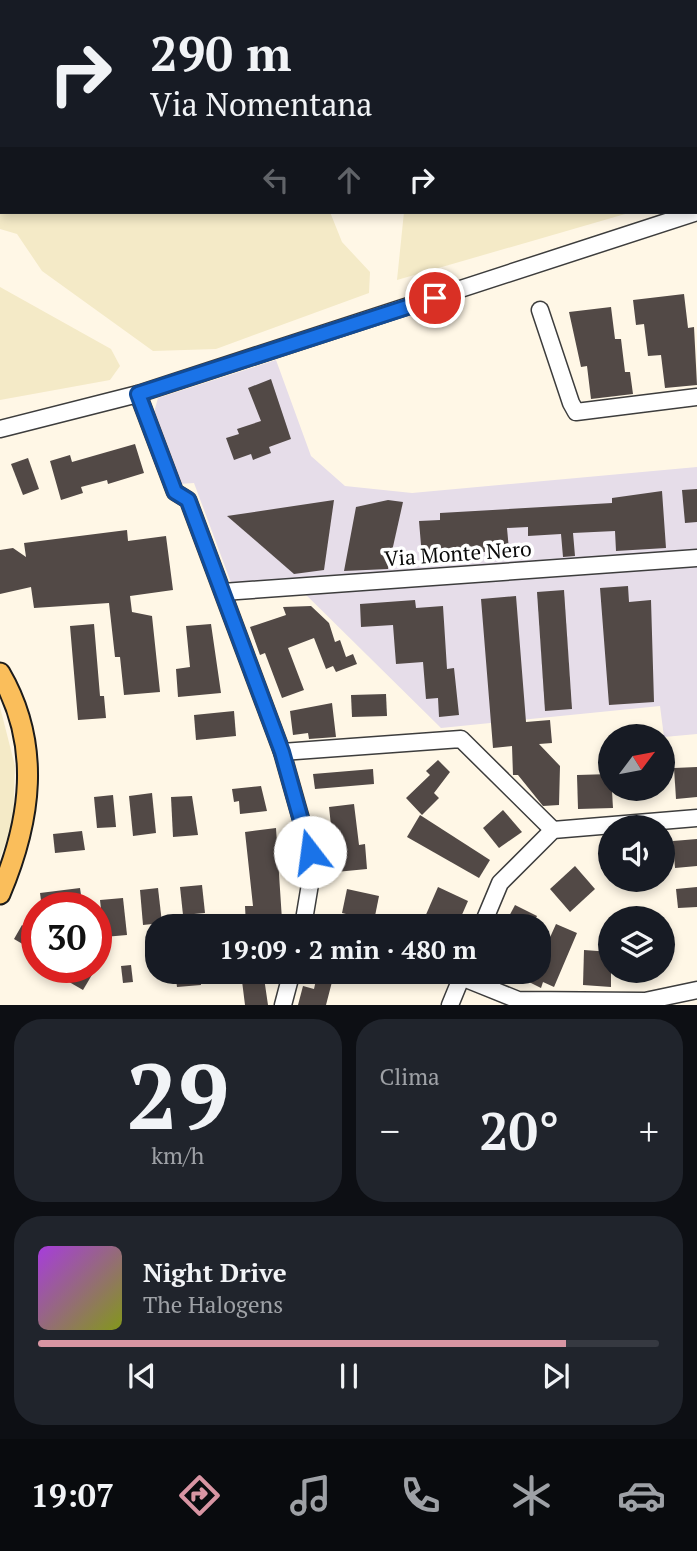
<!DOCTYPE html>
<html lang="it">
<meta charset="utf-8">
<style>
:root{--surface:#171b24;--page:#20242c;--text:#f1f3f6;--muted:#9ea1a6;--line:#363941;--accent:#d895a3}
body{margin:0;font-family:"PT Serif",serif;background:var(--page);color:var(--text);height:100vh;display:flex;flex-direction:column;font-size:26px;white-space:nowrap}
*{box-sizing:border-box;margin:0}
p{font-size:23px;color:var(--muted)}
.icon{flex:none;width:38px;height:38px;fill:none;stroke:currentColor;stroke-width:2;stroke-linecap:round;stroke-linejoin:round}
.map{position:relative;height:1005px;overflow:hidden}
.panel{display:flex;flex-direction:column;gap:14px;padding:14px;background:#0d0f14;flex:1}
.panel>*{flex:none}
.top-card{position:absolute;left:0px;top:0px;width:698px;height:214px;box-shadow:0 4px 10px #0003;background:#171b24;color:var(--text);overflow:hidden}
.needle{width:46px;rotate:58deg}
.fabs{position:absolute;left:598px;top:724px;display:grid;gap:14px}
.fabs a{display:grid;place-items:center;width:77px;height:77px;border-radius:50%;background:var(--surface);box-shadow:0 4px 10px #0003;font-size:35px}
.speed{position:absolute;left:21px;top:892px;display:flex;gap:14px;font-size:35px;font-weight:700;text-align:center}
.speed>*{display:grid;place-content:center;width:91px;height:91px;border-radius:50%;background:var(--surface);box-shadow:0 4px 10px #0003;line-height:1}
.speed .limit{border:10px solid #d22;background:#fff;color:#111}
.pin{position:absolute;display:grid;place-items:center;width:60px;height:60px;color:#fff;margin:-30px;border:4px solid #fff;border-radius:50%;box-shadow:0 2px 7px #0007}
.me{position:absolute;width:77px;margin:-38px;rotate:345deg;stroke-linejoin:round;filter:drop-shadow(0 0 5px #0008)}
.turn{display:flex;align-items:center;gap:24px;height:147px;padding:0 35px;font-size:32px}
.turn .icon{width:91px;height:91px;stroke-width:2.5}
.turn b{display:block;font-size:49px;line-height:60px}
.lanes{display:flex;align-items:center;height:66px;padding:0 35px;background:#0003;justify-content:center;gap:35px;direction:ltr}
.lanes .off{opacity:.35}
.big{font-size:52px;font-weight:700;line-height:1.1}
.panel .tile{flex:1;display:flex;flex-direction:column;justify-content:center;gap:10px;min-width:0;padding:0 24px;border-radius:28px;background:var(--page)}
.panel .dial{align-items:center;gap:0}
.dial b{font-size:91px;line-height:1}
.song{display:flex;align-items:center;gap:21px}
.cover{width:84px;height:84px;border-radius:10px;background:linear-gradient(135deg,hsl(280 70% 55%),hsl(70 70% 35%))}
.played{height:7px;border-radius:4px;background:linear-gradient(90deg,var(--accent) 85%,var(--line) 85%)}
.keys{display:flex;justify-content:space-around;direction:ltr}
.heat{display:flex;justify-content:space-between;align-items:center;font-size:38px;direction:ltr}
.panel .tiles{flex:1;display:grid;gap:14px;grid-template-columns:1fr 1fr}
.tile:last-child{grid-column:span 2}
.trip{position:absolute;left:145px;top:914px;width:406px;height:70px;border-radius:28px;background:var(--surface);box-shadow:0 4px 10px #0003;font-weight:700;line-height:70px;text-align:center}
.tab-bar{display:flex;height:112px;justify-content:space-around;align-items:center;background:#090b0e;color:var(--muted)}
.tab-bar .icon{width:49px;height:49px}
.tab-bar .on{color:var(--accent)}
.tab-bar b{font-size:32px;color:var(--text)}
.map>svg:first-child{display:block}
</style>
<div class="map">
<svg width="697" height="1005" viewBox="0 0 697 1005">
<rect width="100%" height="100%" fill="#fff7e6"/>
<polygon fill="#e6dde9" points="276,360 311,456 345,486 412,493 697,467 697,734 664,737 660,706 441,728 294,583 233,588 194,483 179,484 153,416 158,398"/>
<g fill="#f4eac7">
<polygon points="0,0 365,2 2,2 2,212 330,212 342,242 370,272 369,293 216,349 153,351 42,271 17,234 0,229"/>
<polygon points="404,212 632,212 397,280"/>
<polygon points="0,287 111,349 120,366 110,380 0,400"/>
<polygon points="0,707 15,766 13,823 0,858"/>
</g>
<polygon fill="#d5e8b1" points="0,0 672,0 2,2 0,146"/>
<g fill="#524946">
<polygon points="684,294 688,328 694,327 697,385 665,388 661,355 648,356 644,324 636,325 633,300"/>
<polygon points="611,307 615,339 621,339 625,372 630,372 633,394 591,399 587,366 581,367 569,312"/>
<polygon points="271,379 291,439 269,447 271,453 253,460 251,454 234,460 226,438 239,434 237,429 261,421 248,388"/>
<polygon points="135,444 144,473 108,484 107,480 81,487 83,493 61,500 50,461 70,455 72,462"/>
<polygon points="28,458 39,489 23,495 11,464"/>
<polygon points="697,489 697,522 685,523 682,490"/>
<polygon points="662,491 666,548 616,551 615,531 573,533 575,556 563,557 561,534 528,536 528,527 507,528 509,550 422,557 419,521 440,520 440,513 612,503 612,498"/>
<polygon points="334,500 324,570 294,574 227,516"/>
<polygon points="388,500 403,502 388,569 344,571 356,507"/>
<polygon points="127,530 128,541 166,536 173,590 130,596 132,612 152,616 160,692 124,695 120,657 115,657 109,603 34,608 31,587 0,594 0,550 13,548 26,557 24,543"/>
<polygon points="628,586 629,602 651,600 654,702 609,705 600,588"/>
<polygon points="564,590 572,709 545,711 537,592"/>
<polygon points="516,596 526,722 550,720 552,743 539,744 560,766 559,805 543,806 518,775 513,775 512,746 493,748 481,599"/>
<polygon points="415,600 416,608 443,606 447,669 454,668 459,715 439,717 438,698 426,699 423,662 396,664 393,625 361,627 360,604"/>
<polygon points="311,606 329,623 335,642 340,640 346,657 353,654 357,664 336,672 333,666 326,669 314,638 288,648 304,690 282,698 265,653 260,655 250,627 286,615 283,607"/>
<polygon points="94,624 100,696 104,696 106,718 78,720 70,626"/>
<polygon points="211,624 221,693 178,697 176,669 190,667 186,626"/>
<polygon points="386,694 387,716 352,717 351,695"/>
<polygon points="332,703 336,737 309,739 308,733 293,735 290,711"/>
<polygon points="234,711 236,736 196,740 194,715"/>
<polygon points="438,760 450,772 434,793 439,798 422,815 406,798 430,775 426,771"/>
<polygon points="697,767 697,797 676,799 674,768"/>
<polygon points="373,769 374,784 315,789 313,774"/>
<polygon points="611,774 613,808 578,809 577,775"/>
<polygon points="261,786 267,811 240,814 239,801 234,802 232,789"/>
<polygon points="152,793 156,833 133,836 129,796"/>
<polygon points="113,795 116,827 97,828 94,797"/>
<polygon points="192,796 198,835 173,837 171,797"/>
<polygon points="354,804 359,845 365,844 367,869 336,872 329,807"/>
<polygon points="503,810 522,832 499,848 483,828"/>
<polygon points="420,815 490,860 479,878 407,837"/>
<polygon points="276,828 282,920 256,921 256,926 246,926 245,906 253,906 245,832"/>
<polygon points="82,831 85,850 55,853 53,834"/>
<polygon points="697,839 697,866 675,868 673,841"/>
<polygon points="575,866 595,889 570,912 550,889"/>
<polygon points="202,885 205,913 183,915 180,887"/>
<polygon points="438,887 468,901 457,926 421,926"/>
<polygon points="697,887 697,907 678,908 676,889"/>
<polygon points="80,888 83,908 61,908 61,905 42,908 40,893"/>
<polygon points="158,888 162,923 143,925 140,890"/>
<polygon points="347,889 379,896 374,921 342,913"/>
<polygon points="123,898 127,935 104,937 100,900"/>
<polygon points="515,905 537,916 532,926 504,926"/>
<polygon points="644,908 645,918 629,919 628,910"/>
<polygon points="37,919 37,943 30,940 26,946 14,939 22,925 30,930"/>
<polygon points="556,924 577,933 554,987 543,982 541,988 529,982 534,971 539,971 539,962"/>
<polygon points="584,950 611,952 611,987 583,985"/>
<polygon points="131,965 133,982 123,983 121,966"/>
<polygon points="62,968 96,968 83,990 57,975"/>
<polygon points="199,971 201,985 177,987 175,972"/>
<polygon points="226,971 263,971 268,1005 245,1005 242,981 227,982"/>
<polygon points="318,971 361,971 358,984 333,978 326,1005 298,1005 303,986 314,989"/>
</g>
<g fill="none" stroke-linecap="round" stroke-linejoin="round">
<defs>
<g id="minor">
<polyline points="540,310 571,403 576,412 697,397"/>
<polyline points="138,394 175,492 188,500 282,752 308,844 311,878 303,926"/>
<polyline points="0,429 138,394 697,212"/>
<polyline points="223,592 697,558"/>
<polyline points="282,752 461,739 553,830"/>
<polyline points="482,926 500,883 553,830 697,818"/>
<polyline points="461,977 518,1000 645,1001 697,990"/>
<polyline points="283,1005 292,971"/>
<polyline points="450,1005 464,971"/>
</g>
<path id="major" d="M0 673C42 745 31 821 0 894"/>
</defs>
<use href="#minor" stroke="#3d3d3d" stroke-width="19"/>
<use href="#major" stroke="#1b1b1b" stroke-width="23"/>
<use href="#minor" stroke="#fff" stroke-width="16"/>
<use href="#major" stroke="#fabe5b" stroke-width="19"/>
</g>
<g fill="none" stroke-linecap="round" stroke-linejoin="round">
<defs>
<polyline id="route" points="310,852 282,752 188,500 175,492 138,394 435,298"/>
</defs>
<use href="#route" stroke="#114b97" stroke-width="18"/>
<use href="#route" stroke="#1a73e8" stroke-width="12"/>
</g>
<g text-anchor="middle" stroke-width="7" stroke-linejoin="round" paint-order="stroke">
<g font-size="21" fill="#0a0a0a" stroke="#fff">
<text transform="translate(458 554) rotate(-4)" y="7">Via Monte Nero</text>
</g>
</g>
</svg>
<div class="fabs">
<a><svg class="needle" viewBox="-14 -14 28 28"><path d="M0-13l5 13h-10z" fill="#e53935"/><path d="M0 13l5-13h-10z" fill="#9ea1a6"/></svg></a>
<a><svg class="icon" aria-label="sound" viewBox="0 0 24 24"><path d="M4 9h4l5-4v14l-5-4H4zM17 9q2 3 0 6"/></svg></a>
<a><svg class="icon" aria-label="layers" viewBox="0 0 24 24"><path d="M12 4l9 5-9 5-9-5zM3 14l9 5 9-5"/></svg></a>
</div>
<div class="speed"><div class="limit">30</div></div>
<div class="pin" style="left:435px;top:298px;background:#d93025"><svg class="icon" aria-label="arrive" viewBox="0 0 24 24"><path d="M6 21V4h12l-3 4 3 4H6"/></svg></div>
<svg class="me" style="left:310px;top:852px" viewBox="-20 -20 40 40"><circle r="19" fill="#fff"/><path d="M0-13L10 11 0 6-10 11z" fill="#1a73e8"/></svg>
<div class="trip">19:09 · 2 min · 480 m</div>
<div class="top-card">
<div class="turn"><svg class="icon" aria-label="right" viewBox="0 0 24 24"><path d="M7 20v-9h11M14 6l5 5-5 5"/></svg><div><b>290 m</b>Via Nomentana</div></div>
<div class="lanes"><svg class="icon off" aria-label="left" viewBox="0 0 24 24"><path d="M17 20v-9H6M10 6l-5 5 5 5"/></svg><svg class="icon off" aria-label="ahead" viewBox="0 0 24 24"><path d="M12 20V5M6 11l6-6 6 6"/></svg><svg class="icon" aria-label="right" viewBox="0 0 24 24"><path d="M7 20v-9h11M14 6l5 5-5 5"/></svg></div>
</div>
</div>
<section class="panel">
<div class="tiles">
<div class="tile dial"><b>29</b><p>km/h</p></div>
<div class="tile"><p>Clima</p>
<div class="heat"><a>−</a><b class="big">20°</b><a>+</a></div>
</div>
<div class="tile">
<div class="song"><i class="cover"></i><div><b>Night Drive</b><p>The Halogens</p></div></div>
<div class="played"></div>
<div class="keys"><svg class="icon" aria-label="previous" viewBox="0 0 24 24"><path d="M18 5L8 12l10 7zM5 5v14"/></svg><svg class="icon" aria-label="pause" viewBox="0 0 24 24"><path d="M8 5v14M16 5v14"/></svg><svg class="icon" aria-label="next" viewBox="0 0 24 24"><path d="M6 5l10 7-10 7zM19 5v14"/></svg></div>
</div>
</div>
</section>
<nav class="tab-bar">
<b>19:07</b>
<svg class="icon on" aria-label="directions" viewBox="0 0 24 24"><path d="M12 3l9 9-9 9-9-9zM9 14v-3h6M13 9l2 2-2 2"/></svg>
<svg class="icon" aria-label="music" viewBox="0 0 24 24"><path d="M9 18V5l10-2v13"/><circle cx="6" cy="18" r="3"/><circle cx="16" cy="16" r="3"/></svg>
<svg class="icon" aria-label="phone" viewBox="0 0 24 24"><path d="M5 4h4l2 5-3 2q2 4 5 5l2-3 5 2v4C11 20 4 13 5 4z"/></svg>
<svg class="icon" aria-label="climate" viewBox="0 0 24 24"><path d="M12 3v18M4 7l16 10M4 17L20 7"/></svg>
<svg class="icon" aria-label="car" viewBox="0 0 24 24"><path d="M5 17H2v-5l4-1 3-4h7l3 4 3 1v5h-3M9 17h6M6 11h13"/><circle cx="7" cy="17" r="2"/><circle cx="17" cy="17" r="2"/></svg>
</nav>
